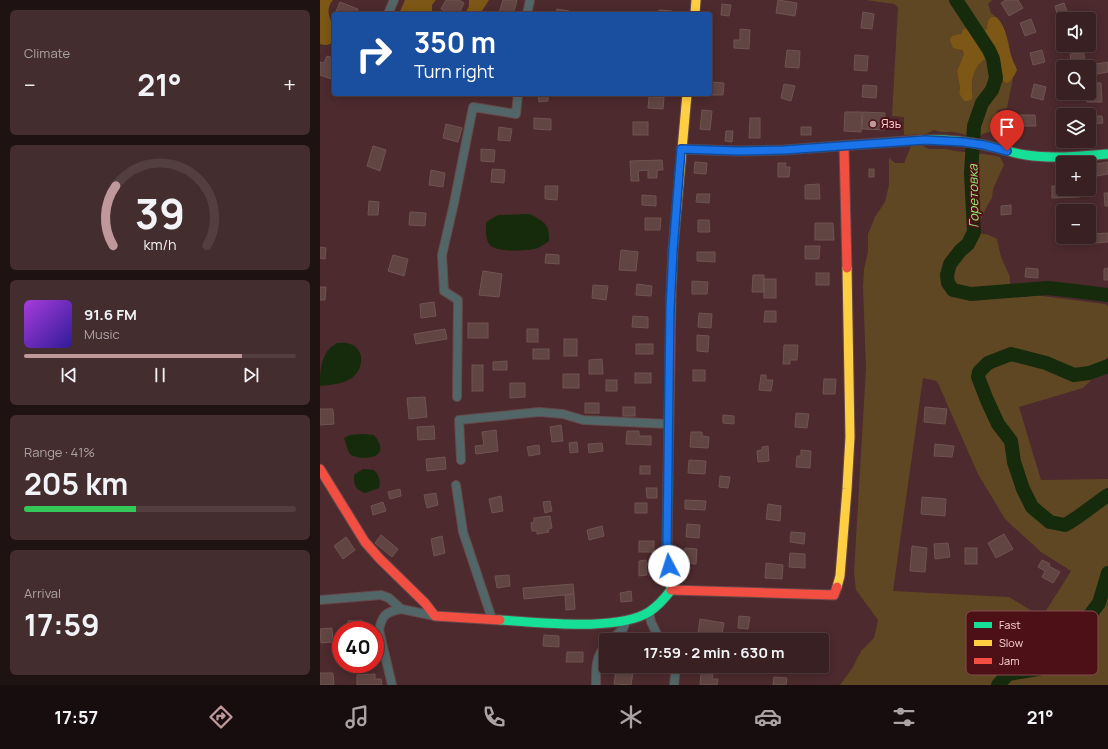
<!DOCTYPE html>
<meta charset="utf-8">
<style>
:root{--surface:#392022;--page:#442d2f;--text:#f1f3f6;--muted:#aba3a5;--line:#533e40;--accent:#be989a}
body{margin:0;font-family:Manrope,sans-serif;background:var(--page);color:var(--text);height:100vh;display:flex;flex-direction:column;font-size:15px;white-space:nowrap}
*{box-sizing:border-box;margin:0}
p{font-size:13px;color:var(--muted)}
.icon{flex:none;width:22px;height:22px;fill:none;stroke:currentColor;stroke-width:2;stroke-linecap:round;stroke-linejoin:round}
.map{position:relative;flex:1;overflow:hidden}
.drawer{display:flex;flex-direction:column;gap:10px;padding:10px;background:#1f1213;width:320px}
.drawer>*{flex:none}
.top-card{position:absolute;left:12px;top:12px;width:380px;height:84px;border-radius:4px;box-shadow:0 2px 10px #0003,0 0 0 1px var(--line);background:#1a4fa0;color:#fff;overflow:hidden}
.fabs{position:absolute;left:736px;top:12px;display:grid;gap:8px}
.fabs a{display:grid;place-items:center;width:40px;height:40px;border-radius:4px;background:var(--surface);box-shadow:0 2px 10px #0003,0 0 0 1px var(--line);font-size:20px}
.speed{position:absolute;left:12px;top:621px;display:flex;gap:8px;font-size:20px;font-weight:700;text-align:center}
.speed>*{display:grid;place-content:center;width:52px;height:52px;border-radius:50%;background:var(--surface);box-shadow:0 2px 10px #0003,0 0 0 1px var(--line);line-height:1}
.speed .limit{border:6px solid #d22;background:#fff;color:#111}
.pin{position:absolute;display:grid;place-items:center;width:34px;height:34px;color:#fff;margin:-41px -17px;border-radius:50% 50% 50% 0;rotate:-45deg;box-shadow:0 0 4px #0007}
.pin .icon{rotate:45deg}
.me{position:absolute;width:44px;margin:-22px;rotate:355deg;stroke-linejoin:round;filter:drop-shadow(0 0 3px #0008)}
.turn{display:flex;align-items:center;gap:14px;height:84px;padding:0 16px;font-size:18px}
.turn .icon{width:52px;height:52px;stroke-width:2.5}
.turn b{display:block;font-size:28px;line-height:34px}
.big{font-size:30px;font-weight:700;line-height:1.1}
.drawer .tile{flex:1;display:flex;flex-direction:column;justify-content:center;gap:6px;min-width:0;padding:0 14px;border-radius:6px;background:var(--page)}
.drawer .dial{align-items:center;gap:0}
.dial svg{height:104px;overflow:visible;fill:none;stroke:var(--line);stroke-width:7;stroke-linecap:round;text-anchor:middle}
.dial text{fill:var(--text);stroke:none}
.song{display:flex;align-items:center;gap:12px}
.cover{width:48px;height:48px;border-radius:6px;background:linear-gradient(135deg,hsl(280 70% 55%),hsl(250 70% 35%))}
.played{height:4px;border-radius:2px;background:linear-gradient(90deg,var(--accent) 80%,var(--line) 80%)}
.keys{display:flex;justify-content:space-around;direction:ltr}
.heat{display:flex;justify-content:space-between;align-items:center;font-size:22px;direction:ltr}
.charge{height:6px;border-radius:3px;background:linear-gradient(90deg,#34c759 41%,var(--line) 0)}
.trip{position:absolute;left:279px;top:633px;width:230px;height:40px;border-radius:4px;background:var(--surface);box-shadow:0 2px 10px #0003,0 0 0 1px var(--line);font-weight:700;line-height:40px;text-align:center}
.tabs{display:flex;height:64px;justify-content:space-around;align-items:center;background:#170d0e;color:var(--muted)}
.tabs .icon{width:28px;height:28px}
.tabs .selected{color:var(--accent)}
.tabs b{font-size:18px;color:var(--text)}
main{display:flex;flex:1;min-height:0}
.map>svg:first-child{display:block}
</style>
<main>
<section class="drawer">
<div class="tile"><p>Climate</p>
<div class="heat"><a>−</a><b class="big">21°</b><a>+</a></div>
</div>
<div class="tile dial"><svg viewBox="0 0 100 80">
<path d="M14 69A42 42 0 1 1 86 69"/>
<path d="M14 69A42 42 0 0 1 16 23" stroke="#be989a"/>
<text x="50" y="56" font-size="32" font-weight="700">39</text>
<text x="50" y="72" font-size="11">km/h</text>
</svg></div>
<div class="tile">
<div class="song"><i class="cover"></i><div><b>91.6 FM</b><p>Music</p></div></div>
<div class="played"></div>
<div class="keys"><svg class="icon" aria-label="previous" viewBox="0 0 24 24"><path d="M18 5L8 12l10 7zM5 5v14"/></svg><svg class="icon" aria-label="pause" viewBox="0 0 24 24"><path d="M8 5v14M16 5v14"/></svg><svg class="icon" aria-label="next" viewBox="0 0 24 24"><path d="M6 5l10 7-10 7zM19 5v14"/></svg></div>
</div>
<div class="tile"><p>Range · 41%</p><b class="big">205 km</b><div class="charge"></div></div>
<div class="tile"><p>Arrival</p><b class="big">17:59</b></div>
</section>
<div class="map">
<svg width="788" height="685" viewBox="0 0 788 685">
<rect width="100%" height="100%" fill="#4c2a2d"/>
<g fill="#604723" fill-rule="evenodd">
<path d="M546 0H672L668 4 671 13 676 17H671L669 21 667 30 663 32 654 33 651 30 637 36H632L644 54 637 71 640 89 639 93 653 94C651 82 653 62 667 59 670 62 674 65 676 69 680 77 683 90 693 78L687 108 678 110 674 118 672 132C664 131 661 137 655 137 648 136 640 133 633 132 626 132 621 133 614 130L606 134 584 135V117L572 116 578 7 574 4Z"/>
<path d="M601 145 609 149H626L635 151 671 155 680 157 684 165 673 189 672 198 667 206 659 224V233L669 235 677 239 681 257 690 277V286L705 297 714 295 785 304 788 306V357L780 365 771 380 763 388 699 407 721 480 788 479V685H520L533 667 541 651 554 638 558 620 536 590 534 573 546 368 543 287 544 269 548 252V234L555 217 565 202 569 185V158L575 163H584L591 146ZM603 378 617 381 658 474 685 519 721 552 751 571 722 617 689 597 573 591Z"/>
</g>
<g fill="#7c5715">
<path d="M0 0H13C6 7 8 18 14 26V41C10 45 6 46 0 44Z"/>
<polygon points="85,0 116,0 112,5 112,14 79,14"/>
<polygon points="149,0 169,0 160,14 145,14 149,6"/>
<path d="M671 17H676C687 26 688 45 692 58 693 62 696 66 697 70 688 90 683 85 676 68 674 65 670 62 667 59 657 61 652 76 652 86 652 90 653 94 652 99L648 101H644L639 93 640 89 637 71 644 54 642 50 633 48 630 40 632 36 641 34 643 30 647 28 654 33 663 32 667 29 668 21Z"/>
</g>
<g fill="#162b0b">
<path d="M210 214C224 222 230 224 229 241 226 243 222 246 218 248 209 251 174 253 169 244 165 237 166 230 166 222L178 215Z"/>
<path d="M17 343C22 343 26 342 30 344 45 349 44 368 33 377 25 384 10 385 0 386 0 370 1 351 17 343Z"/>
<path d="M42 434 54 435C76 462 35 460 30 454 27 450 26 443 24 438L30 435Z"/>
<path d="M43 469 54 470C59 476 61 480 59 488L45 493C35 489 34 486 34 475Z"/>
</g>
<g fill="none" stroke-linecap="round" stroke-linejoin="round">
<g stroke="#162b0b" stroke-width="14">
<polyline points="636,0 669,50 673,59 676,78 672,90 662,103 654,126 651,173 654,232 648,244 640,251 630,264 627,275 628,283 633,290 651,294 727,288 755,291 788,295"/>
<path d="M788 366 769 373 754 375 726 363 691 354 668 363 659 372 658 377 667 400 678 424 691 441 694 462 703 489 712 507 730 522 745 525C761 516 773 505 788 495"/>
<polyline points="678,685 688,674 718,669 733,665 746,656 764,623 779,603 788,573"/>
</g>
</g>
<g fill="#614542" stroke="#705451">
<polygon points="126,0 139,0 144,3 139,14 130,14 121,9"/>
<polygon points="183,0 197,0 193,14 179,13"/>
<polygon points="458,0 477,3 475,16 456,13"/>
<polygon points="686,0 698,0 703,8 689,16 681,3"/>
<polygon points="20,2 38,9 36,14 15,14"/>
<polygon points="744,3 748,14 738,17 735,6"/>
<polygon points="402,4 411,5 409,16 401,15"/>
<polygon points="237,9 249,11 249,14 236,14"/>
<polygon points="339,10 352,11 352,14 339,14"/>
<polygon points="543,12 554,14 552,29 541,28"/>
<polygon points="711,19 716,32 705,36 700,23"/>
<polygon points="420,29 430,30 429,49 414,48 414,40 420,40"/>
<polygon points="467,50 480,51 479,68 465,67"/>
<polygon points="722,50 725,62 713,65 710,53"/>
<polygon points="764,53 765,67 752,67 750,54"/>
<polygon points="14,55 14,80 0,75 0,62 4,63 7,56 13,58"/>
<polygon points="535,55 548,56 547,71 534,70"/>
<polygon points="788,62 788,72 777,74 776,64"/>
<polygon points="392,82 404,83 403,95 391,95"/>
<polygon points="769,83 781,83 782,102 767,102 767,93 769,93"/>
<polygon points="464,84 475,86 471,101 461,98"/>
<polygon points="714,84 726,87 723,100 711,97"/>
<polygon points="543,85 557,86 556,98 542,97"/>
<polygon points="218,94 228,94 228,101 219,102"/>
<polygon points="329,97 344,97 343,109 328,108"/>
<polygon points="382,110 392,111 390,130 380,129"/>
<polygon points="525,112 542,112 541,132 524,131"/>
<polygon points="543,112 565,113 564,130 542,129"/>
<polygon points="751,114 743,115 743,125 738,126 738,115"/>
<polygon points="699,115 715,115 716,126 700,126"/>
<polygon points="769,116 782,116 783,123 770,124"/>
<polygon points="214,118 231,119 231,130 214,129"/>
<polygon points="430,118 440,118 440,138 429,138"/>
<rect x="313" y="122" width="15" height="13"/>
<polygon points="126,124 142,128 138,142 123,138"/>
<polygon points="179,127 192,129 190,141 178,140"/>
<rect x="481" y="127" width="10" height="8"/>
<polygon points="406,131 413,131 412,142 405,141"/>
<polygon points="53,146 66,150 60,171 47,166"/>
<polygon points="161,149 175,150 174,162 161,161"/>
<polygon points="342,160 343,170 337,170 337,178 328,178 328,170 318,171 319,181 311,181 310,161"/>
<polygon points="375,162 387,163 386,174 374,173"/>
<polygon points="788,162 788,174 777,176 776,164"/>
<polygon points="458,163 466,163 465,167 470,167 469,177 458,177"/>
<polygon points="172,169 185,170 184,183 171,182"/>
<rect x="549" y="169" width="5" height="8"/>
<polygon points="111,170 125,173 123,187 109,185"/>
<polygon points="499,184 500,199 485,199 485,185"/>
<polygon points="225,186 238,186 237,200 225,199"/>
<polygon points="732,186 743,186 743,189 760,189 760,197 732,198"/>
<polygon points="784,193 788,193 788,206 785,206"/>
<polygon points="377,194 390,194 389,203 376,202"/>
<polygon points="322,195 336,196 336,206 322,205"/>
<polygon points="49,201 59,202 58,215 48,215"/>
<polygon points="691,205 691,214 681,215 681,206"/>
<polygon points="90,212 106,213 105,226 89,225"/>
<polygon points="325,218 341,218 340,230 325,230"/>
<polygon points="378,220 389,220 390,232 378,232"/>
<polygon points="495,223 513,223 514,240 495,240"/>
<polygon points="788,233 788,242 775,243 774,234"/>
<polygon points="485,246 500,246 499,259 485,259"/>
<polygon points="0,247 6,248 5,259 0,258"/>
<polygon points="301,250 318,252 316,271 299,270"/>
<polygon points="377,252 395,252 395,262 377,261"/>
<polygon points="226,254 239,255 239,264 225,263"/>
<polygon points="73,255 88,259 84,276 68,271"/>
<polygon points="706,268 718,269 718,278 705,277"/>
<polygon points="788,268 788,280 784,280 784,269"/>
<polygon points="163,271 182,274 179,297 159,295"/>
<rect x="496" y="273" width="13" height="12"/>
<polygon points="433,275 444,275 444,292 432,292"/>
<rect x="444" y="279" width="12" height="19"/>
<polygon points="372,281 388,282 387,294 372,294"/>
<polygon points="317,284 332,286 331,296 316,295"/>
<polygon points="273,285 288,286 286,300 272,298"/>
<polygon points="0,287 6,287 5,300 0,300"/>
<polygon points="114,302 116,316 101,318 100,304"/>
<polygon points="445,311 456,311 456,322 444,322"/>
<polygon points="379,313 392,314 391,328 378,327"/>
<polygon points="313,316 328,317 328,328 312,327"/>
<rect x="148" y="323" width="20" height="15"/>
<polygon points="125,329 127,339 96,344 94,334"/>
<rect x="207" y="329" width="11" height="13"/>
<polygon points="377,335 389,336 388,352 377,351"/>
<rect x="244" y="339" width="13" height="17"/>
<rect x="316" y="344" width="17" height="10"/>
<polygon points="464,345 478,345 477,360 470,360 470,364 463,364"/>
<rect x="213" y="349" width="16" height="10"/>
<polygon points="282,359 283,374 269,374 269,360"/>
<polygon points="187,361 187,370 173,370 173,362"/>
<rect x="152" y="365" width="11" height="26"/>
<rect x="373" y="370" width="12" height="11"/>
<rect x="315" y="373" width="16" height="10"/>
<rect x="243" y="374" width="16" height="14"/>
<polygon points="441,375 446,375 446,380 453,380 451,391 439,390"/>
<polygon points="504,379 516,379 515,394 503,394"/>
<rect x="286" y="380" width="11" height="11"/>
<polygon points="190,383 205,383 205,397 190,398"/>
<polygon points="105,397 107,417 89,419 87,398"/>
<rect x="265" y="403" width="14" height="10"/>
<rect x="303" y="407" width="12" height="9"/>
<polygon points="605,407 627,409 625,424 604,422"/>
<polygon points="0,409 13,409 14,424 0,425"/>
<polygon points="476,413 489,414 487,428 475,427"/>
<polygon points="403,415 414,416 414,424 403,423"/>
<polygon points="241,425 243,441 232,442 230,427"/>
<polygon points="114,426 115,439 98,440 97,427"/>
<polygon points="176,430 178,451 156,454 155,446 164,445 162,432"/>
<polygon points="307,431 319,431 319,436 331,436 331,445 306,444"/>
<polygon points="371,432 382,432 382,436 389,437 388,448 370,447"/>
<polygon points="257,442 258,452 250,453 249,443"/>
<polygon points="282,443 283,451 269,453 268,444"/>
<polygon points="615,444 634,446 632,457 614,456"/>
<polygon points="219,445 220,454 209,456 207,447"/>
<polygon points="448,446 449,461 438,462 437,451 442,450 442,447"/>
<polygon points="481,450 491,451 490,468 476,467 477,456 481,456"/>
<polygon points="125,457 126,469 107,471 106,459"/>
<polygon points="369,460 386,461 385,474 368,473"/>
<rect x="320" y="466" width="10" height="8"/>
<polygon points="400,476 410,477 408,488 399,487"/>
<polygon points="326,488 337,488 337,498 327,498"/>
<polygon points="80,489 81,496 70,499 68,492"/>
<polygon points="116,493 118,505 107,508 104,495"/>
<polygon points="181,496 183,511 172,513 169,499"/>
<polygon points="602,497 626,499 625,516 601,514"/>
<polygon points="365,500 386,501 385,510 365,509"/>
<polygon points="230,501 232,511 225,513 223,502"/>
<polygon points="63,502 66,511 53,515 51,506"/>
<rect x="315" y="503" width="12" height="10"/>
<polygon points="448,504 461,506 460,521 446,519"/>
<polygon points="230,516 232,528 228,529 229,532 217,534 217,531 212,531 211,523 214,522 214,518"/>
<polygon points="367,524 380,525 379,538 366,537"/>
<polygon points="282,526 284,536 269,540 267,530"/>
<polygon points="471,532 485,533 484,544 470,542"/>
<polygon points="684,534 693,549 676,558 668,543"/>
<polygon points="61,535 78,549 72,557 55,543"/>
<polygon points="122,536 125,553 114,556 111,539"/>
<polygon points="26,537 35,550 23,559 14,546"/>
<rect x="319" y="541" width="15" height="11"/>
<polygon points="628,543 630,557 615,559 614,544"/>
<polygon points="592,546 607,548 605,572 590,571"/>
<polygon points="365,548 377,549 376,564 364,563"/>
<rect x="645" y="548" width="12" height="16"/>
<polygon points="470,553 485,554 485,568 469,567"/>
<polygon points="326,560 327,575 319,576 319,561"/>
<polygon points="722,560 730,564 729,566 740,572 733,583 722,577 725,571 718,567"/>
<polygon points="446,563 463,565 462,579 445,578"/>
<polygon points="189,575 190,586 177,588 175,576"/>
<polygon points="253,584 254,594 204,599 203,588"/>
<polygon points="311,591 312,601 301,602 300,593"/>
<polygon points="254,594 255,609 246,610 245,595"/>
<polygon points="419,616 430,617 428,629 418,628"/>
<polygon points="380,619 404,623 401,640 377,640"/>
<polygon points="42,620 42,630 28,630 28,621"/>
<polygon points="12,628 13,642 1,643 0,629"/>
<polygon points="224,635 239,636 239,647 223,646"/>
<polygon points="247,652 263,652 263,662 246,662"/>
<polygon points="296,670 313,672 311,685 294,684"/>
<polygon points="0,673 13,673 14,685 0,685"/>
<polygon points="381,673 393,674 392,679 398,679 397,685 380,685"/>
<polygon points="55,674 55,679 61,679 62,685 37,685 37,675"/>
<polygon points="454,677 467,678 466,685 453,685"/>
</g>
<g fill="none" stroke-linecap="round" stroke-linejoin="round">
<defs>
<g id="street">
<polyline points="68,14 74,0"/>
<polyline points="207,14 210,0"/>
<polyline points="137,397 138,300 124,291 122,255 134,203 153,107 196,114 198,94"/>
<polyline points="141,460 139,420 219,412 243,414 263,420 348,424"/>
<polyline points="136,485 143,532 172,619"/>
<polyline points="0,600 61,595 69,598 81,609 115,616"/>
<polyline points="329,612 331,622 340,640"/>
<polyline points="291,640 303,629 306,621"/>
<path d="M72 685 59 630C62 615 66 612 81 609"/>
<path d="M276 685C276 670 275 657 286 645"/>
<polyline points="354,685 356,666"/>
</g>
<g id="fast">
<path d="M600 140C621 139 644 141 664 145 678 148 692 153 706 155 733 159 761 156 788 154"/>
<path d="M180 620C219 622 296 632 329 612 338 606 345 598 351 590L347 541 348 477"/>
</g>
<g id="slow">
<polyline points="375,14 376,0"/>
<polyline points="351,296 353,250 367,94"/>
<polyline points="517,587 520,576 527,489 530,437 527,268"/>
</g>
<g id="jam">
<polyline points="524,146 527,268"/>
<polyline points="361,149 418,151 464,150 600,140"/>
<polyline points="0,469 45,542 60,559 105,603 115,616 180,620"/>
<polyline points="348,477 351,296"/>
<polyline points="351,590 514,595 517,587"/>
</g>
</defs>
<use href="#street" stroke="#66484a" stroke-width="10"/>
<use href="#fast" stroke="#66484a" stroke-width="11"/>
<use href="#slow" stroke="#66484a" stroke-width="11"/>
<use href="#jam" stroke="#66484a" stroke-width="11"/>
<use href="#street" stroke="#526668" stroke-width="8"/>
<use href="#fast" stroke="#16e098" stroke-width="9"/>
<use href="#slow" stroke="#ffcf43" stroke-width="9"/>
<use href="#jam" stroke="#f24e42" stroke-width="9"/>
</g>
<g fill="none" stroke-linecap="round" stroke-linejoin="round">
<defs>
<polyline id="route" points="349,566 347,542 350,309 353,250 361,149 418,151 464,150 605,140 643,142 664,145 687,151"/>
</defs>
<use href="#route" stroke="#114b97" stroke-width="10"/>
<use href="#route" stroke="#1a73e8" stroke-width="7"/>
</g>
<circle fill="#be989a" stroke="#4e1017" stroke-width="1.5" cx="553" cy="124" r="4"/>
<g text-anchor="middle" stroke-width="4" stroke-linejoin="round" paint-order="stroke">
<g font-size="12" fill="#fcd4d4" stroke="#4e1017" text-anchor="start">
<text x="561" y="128">Язь</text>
</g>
<g font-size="13" font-style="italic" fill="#8cf26d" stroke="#4e1017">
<text transform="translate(653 196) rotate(-91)" y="5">Горетовка</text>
</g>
</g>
<rect x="646" y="611" width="132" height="64" rx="6" fill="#4e1017" stroke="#824b50" stroke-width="1"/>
<rect x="654" y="622" width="18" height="6" fill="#16e098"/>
<rect x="654" y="640" width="18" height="6" fill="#ffcf43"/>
<rect x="654" y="658" width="18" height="6" fill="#f24e42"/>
<g font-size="11" fill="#fcd4d4">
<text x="679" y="629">Fast</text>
<text x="679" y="647">Slow</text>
<text x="679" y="665">Jam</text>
</g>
</svg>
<div class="fabs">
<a><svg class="icon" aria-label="sound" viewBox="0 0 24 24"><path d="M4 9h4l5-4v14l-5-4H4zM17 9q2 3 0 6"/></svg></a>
<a><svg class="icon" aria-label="search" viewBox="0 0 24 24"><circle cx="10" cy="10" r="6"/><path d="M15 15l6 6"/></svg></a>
<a><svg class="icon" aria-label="layers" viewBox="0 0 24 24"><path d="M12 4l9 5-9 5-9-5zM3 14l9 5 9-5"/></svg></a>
<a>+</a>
<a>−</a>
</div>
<div class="speed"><div class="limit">40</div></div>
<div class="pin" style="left:687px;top:151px;background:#d93025"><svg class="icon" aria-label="arrive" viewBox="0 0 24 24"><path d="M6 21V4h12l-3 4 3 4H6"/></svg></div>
<svg class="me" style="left:349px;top:566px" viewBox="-20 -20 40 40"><circle r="19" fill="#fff"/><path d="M0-13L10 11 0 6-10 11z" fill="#1a73e8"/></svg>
<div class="trip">17:59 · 2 min · 630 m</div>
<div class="top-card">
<div class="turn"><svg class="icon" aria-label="right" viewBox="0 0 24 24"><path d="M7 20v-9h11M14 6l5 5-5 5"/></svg><div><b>350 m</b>Turn right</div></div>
</div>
</div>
</main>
<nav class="tabs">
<b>17:57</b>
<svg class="icon selected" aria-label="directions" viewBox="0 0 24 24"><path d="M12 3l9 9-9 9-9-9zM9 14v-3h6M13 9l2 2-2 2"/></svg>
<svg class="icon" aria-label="music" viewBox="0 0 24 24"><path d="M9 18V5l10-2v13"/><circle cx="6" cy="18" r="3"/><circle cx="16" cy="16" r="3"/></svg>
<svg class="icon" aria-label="phone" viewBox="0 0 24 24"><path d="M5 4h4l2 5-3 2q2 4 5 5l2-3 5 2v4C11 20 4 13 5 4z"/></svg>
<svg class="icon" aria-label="climate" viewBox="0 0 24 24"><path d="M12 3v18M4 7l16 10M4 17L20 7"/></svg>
<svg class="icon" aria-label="car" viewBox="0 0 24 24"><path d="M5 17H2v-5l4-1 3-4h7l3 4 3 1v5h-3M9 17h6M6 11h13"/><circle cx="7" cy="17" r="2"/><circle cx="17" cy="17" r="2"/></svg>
<svg class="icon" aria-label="filters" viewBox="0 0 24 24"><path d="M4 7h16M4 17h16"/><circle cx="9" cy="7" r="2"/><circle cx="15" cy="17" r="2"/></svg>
<b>21°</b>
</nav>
